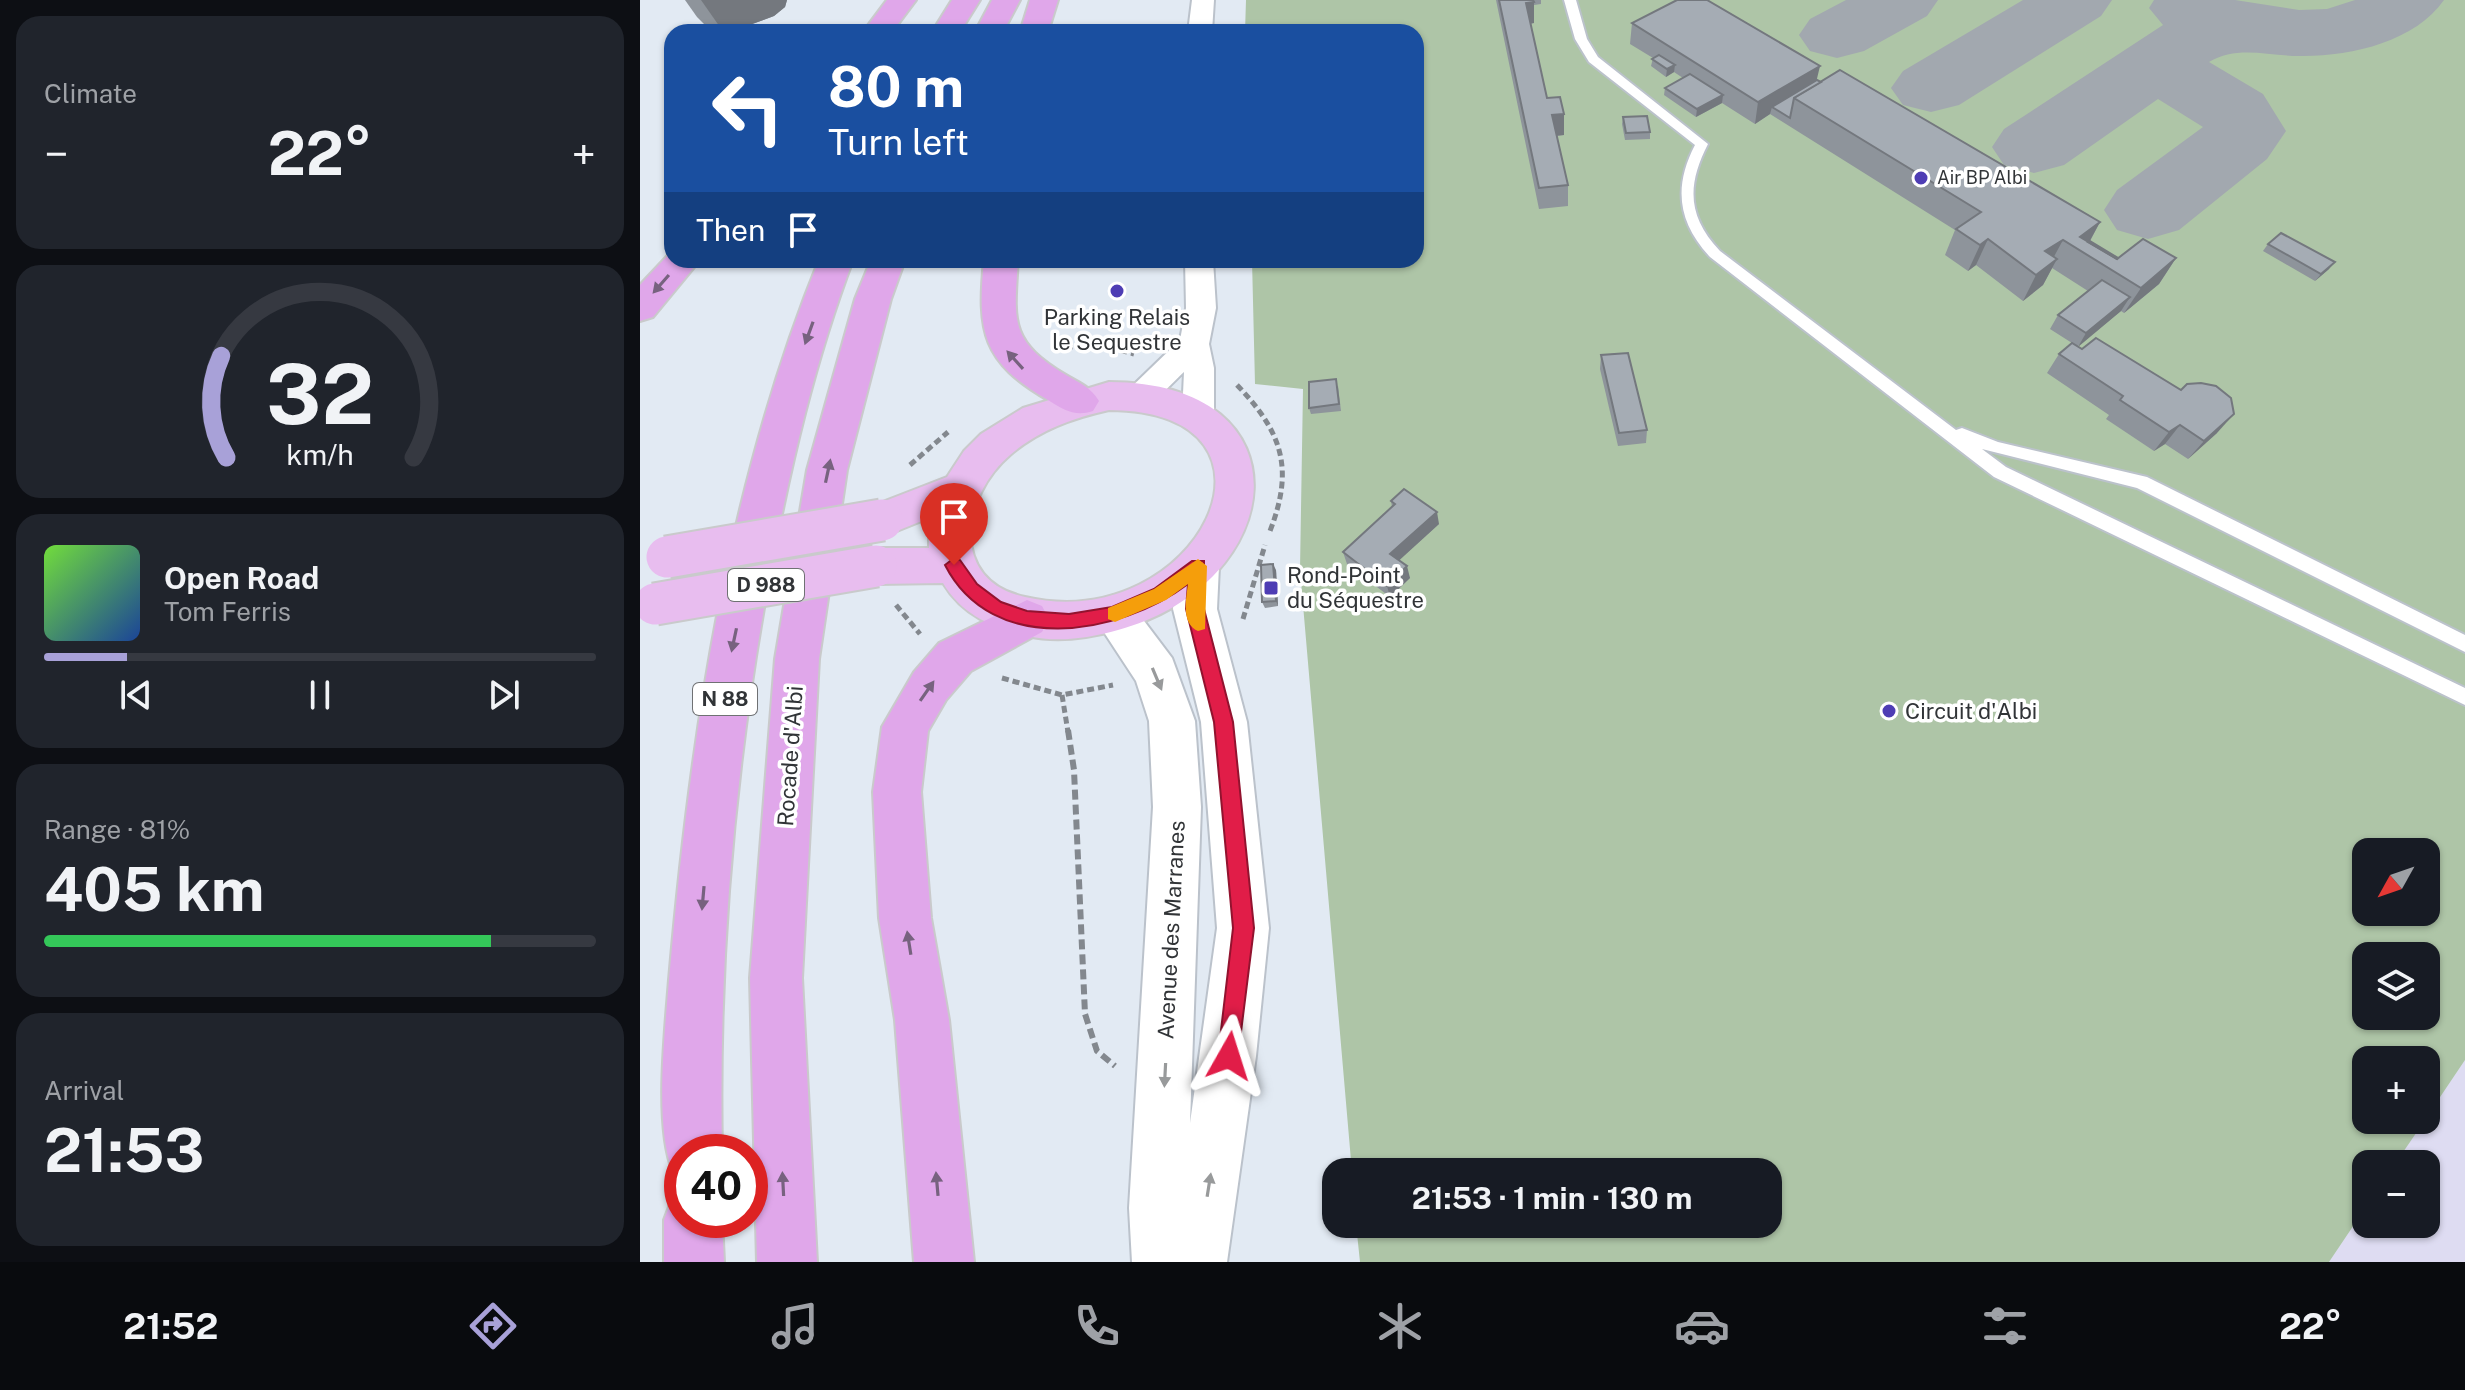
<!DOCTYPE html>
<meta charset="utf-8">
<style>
:root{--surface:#171b24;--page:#20242c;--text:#f1f3f6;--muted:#9ea1a6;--line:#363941;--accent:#a8a1d8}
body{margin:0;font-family:"Public Sans",sans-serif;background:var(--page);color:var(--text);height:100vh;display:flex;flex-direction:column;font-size:30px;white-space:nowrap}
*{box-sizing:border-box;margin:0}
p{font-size:26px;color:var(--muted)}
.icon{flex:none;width:44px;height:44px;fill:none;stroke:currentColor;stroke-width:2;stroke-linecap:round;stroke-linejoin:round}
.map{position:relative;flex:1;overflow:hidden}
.drawer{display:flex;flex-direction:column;gap:16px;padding:16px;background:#0d0f14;width:640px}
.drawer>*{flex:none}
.banner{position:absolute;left:24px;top:24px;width:760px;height:244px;border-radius:24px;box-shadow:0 2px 6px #0004;background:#1a4fa0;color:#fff;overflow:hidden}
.needle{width:52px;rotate:230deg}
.fabs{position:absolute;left:1712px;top:838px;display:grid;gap:16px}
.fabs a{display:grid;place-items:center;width:88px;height:88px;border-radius:16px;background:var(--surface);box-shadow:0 2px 6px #0004;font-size:40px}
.speed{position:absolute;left:24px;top:1134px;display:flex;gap:16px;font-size:40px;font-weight:700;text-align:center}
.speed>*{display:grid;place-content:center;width:104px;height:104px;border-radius:50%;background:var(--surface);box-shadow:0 2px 6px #0004;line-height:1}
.speed .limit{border:12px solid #d22;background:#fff;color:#111}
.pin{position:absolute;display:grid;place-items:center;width:68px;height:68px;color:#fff;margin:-82px -34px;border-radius:50% 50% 50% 0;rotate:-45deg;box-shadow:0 0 8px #0007}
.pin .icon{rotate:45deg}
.me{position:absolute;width:88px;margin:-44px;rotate:6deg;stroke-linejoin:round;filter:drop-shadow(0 0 6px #0008)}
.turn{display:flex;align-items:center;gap:28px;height:168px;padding:0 32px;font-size:36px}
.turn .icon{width:104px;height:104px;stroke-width:2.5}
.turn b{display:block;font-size:56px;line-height:68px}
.then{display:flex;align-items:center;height:76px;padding:0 32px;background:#0003;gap:16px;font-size:30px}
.big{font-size:60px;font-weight:700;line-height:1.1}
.drawer .widget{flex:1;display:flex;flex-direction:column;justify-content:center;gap:12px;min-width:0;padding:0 28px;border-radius:24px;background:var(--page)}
.drawer .dial{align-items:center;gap:0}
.dial svg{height:208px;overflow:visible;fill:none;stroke:var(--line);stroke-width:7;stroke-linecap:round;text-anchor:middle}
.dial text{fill:var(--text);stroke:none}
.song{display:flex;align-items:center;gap:24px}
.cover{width:96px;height:96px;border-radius:12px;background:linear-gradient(135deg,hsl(100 70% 55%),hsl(220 70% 35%))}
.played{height:8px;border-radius:4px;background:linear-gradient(90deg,var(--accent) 15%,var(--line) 15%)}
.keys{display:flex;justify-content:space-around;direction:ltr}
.heat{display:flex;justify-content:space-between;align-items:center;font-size:44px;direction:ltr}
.charge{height:12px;border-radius:6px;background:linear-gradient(90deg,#34c759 81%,var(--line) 0)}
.trip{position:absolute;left:682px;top:1158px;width:460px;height:80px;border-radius:24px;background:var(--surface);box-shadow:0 2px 6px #0004;font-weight:700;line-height:80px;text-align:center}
.tab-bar{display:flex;height:128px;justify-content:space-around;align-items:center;background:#090b0e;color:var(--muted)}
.tab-bar .icon{width:56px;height:56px}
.tab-bar .current{color:var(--accent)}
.tab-bar b{font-size:36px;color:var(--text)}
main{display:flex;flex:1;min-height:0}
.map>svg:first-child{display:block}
</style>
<main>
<section class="drawer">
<div class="widget"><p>Climate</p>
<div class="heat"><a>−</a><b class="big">22°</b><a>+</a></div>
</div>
<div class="widget dial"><svg viewBox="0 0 100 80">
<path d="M14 69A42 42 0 1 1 86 69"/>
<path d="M14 69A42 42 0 0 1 12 30" stroke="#a8a1d8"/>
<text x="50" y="56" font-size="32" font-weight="700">32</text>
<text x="50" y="72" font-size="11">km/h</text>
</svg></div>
<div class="widget">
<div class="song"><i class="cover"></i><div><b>Open Road</b><p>Tom Ferris</p></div></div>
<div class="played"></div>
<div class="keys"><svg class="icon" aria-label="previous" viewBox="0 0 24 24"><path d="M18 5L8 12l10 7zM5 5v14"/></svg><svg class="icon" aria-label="pause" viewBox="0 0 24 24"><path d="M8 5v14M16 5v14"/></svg><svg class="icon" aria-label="next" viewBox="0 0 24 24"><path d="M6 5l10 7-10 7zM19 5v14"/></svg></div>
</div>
<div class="widget"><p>Range · 81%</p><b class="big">405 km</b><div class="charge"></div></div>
<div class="widget"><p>Arrival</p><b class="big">21:53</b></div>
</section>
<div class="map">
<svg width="1825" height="1262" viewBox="0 0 1825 1262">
<rect width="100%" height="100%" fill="#e2eaf3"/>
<polygon fill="#dedcf2" points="1825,1060 1825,1262 1689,1262 1726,1207 1726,1224 1786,1224 1786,1164 1755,1164"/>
<path fill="#aec5a7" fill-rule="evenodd" d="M606 0H1825V1060L1786 1118V1060H1726V1120H1785L1755 1164H1726V1207L1689 1262H720L716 1224H1128V1172H712L660 570 663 389 615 384 612 260H776V32H605ZM1726 852H1786V912H1726ZM1726 956H1786V1016H1726Z"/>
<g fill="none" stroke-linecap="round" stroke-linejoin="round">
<g fill="#a2a8af" fill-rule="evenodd">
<polygon points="1206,0 1298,0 1287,16 1224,51 1197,58 1170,51 1159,35 1170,19"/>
<polygon points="1383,0 1472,0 1461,16 1319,105 1291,112 1263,105 1251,88 1263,71"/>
<path d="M1514 0H1595L1659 10 1687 9 1715 0H1804C1775 42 1709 57 1659 56 1628 56 1597 45 1569 62L1623 94 1646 131 1627 159 1539 230 1508 239 1477 230 1464 210 1477 190 1563 127 1518 99 1424 165 1394 173 1364 165 1352 147 1364 129 1523 25 1509 8Z"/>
</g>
<defs>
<path id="service" d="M924 0H936L947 39 958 57 1068 144C1047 185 1047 216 1080 251L1316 430 1322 428 1358 442 1507 477 1825 635V652L1497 488 1342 449 1366 467 1825 688V705L1354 477 1070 257C1038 223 1033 187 1055 145L949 62 935 39Z"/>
<g id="minor">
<polygon points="552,0 574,0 572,32 548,32"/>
<path d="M545 260H573L576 308 569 344 574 368V415L569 423 558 427 547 423 542 415 544 372C527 387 511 412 487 404L482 396 540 340 546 308Z"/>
</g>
<polygon id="tertiary" points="558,548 573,554 579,566 577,609 607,722 629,928 616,1056 587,1262 492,1262 489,1208 513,807 509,721 496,681 452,614 459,601 474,595 489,601 532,658 555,721 561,807 550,1123 577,928 561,722 533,609 537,566 543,554"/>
<path id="primary" d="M469 382C673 382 648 584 478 630 449 638 418 643 388 636 352 627 323 616 303 583L236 584 221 578 215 566 221 554 236 548H289V518L242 537 227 532 221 520 227 508 307 477 324 451 341 434 383 408ZM469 410C668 411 558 637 385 597 308 580 322 496 370 455 399 430 433 418 469 410Z"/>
<g id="trunk">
<polygon points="247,0 276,0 252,32 223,32"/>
<polygon points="312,0 340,0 320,32 292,32"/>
<polygon points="352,0 380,0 363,32 335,32"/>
<polygon points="390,0 418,0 408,32 380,32"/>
<polygon points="31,252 32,260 60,260 13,317 0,321 0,285"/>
<path d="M179 260H213C175 360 151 464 131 569 95 762 78 956 82 1152H42V1176L33 1172C14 1127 25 1031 29 980 50 738 87 486 179 260Z"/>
<polygon points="231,260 265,260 251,299 207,470 179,659 162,978 177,1262 117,1262 110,978 135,659 167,470 215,299"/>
<path d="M344 260H378C374 321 369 341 426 375 439 383 451 387 459 401L453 411C435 417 424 410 408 400 342 362 337 332 344 260Z"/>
<polygon points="387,600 402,606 409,619 402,632 331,671 306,700 288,731 281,792 291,918 309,1020 334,1262 274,1262 255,1020 239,918 233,792 242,727 274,672 299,643"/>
<polygon points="42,1195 42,1220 82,1220 84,1262 24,1262 24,1220 32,1199"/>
</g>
</defs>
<use href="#service" stroke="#bbc2cb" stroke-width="4"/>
<use href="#minor" stroke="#bbc2cb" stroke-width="4"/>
<use href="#tertiary" stroke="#bbc2cb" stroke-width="4"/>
<use href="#primary" stroke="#c9cacb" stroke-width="4"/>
<use href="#trunk" stroke="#c9cacb" stroke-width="4"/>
<g stroke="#83888e" stroke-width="5" stroke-dasharray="7 4" stroke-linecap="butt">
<polyline points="426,347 465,346 494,354"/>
<path d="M597 385C643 433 654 469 630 531"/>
<polyline points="270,465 308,432"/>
<polyline points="256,605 280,634"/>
<polyline points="603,619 625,545"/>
<polyline points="362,678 422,695 473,685"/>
<polyline points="422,695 428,732"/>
</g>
<polyline stroke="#83888e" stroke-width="6" stroke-dasharray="10 5" stroke-linecap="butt" points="428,730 434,770 445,1014 457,1051 475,1066"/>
<use href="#service" fill="#fff" fill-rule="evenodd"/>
<use href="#minor" fill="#fff" fill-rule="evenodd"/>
<use href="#tertiary" fill="#fff" fill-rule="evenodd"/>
<use href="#primary" fill="#e8bdef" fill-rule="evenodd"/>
<use href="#trunk" fill="#e0a7ea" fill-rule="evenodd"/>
<defs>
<g id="primary-bridge">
<polyline points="27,557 242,520"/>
<polyline points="15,604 236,566"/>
</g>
</defs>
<use href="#primary-bridge" stroke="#c9cacb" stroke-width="45" stroke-linecap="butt"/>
<use href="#primary-bridge" stroke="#e8bdef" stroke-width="41"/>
</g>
<g fill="#8e949b">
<polygon points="45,0 147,0 145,7 134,16 104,27 82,30 67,27 57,17"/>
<polygon points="856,0 901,0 901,4 894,5 894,23 890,24 907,98 924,114 924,135 917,136 928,185 928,206 899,209"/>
<polygon points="992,23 1177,80 1460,222 1450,241 1478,258 1536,258 1519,284 1484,313 1481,311 1438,346 1577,433 1548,459 1525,444 1514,451 1466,419 1469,415 1407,373 1419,354 1432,343 1410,329 1418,315 1448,291 1412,268 1403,285 1383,301 1336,265 1328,271 1305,255 1315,230 1130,114 1115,124 1082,103 1056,117 1024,95 1025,88 1043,78 1034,72 1026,77 1011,66 1013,58 990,44"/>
<polygon points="983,117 1010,132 1010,139 985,140 982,124"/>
<polygon points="1628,244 1689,269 1675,281 1623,251"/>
<polygon points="961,355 1007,430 1006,443 978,446 960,369"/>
<polygon points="698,386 701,411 671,414 669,408"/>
<polygon points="751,501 799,524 759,560 770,578 750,597 707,564 703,552 752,507"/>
<polygon points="636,570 638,606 625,608 622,602"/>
</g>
<g fill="#74787e">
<polygon points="61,0 147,0 145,7 134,16 104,27 82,30"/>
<polygon points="894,2 894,23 886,24 886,3"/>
<polygon points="1035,65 1034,72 1026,77 1027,69"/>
<polygon points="1180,66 1175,87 1154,98 1132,107 1130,114 1115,124 1118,102"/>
<polygon points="1083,95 1082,103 1056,117 1057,109"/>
<polygon points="924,114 924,135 912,136 912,115"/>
<polygon points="1460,222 1446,248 1440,237"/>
<polygon points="1348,239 1336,265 1328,271 1340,245"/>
<polygon points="1423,240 1410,264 1417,259 1403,285 1383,301 1396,275 1405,251"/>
<polygon points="1536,258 1519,284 1484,313 1501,288"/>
<polygon points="1695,262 1689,269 1675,281 1681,274"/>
<polygon points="1490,297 1481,311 1438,347 1446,333"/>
<polygon points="1594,414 1577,433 1548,459 1564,441"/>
<polygon points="1540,425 1525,444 1514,451 1529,432"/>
<polygon points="797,512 799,524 753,566 750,554"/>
<polygon points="633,564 636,570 638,606 636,601"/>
<polygon points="767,566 770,578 750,597 747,586"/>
</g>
<g fill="#a5acb4" stroke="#74787e" stroke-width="2">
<polygon points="859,0 893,0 894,2 886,3 907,98 920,97 924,114 912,115 928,185 899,188"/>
<polygon points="1037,0 1067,0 1180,66 1118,102 992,23"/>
<polygon points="1019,55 1035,65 1027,69 1012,59"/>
<polygon points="1200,70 1460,222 1440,237 1477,259 1503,239 1536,258 1501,288 1423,240 1405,251 1417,259 1396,275 1348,239 1340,245 1316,229 1341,212 1154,98"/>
<polygon points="1050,74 1083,95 1057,109 1025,88"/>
<polygon points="1177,80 1181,82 1154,98 1150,118 1132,107"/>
<polygon points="1007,116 1010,132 986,133 983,117"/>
<polygon points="1641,233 1695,262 1681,274 1628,244"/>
<polygon points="1450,241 1478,258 1477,259 1448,242"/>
<polygon points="1462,280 1490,297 1446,333 1418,315"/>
<polygon points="1456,338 1541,390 1547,384 1561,383 1576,386 1591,398 1594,414 1564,441 1540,425 1529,432 1480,400 1483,396 1419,354 1432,343 1442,349"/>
<polygon points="988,353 1007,430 979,433 961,355"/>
<polygon points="696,379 699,404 669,408 669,382"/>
<polygon points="764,489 797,512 750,554 767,566 747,586 703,552 755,504 751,501"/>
<polygon points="633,564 636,601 622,602 621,565"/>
</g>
<defs><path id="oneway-solid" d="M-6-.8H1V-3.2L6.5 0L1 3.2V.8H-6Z" transform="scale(2)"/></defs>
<g fill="#77627f">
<use href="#oneway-solid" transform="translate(21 284) rotate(131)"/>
<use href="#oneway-solid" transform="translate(169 333) rotate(110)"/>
<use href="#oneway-solid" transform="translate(375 360) rotate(-132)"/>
<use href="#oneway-solid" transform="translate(188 471) rotate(-78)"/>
<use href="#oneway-solid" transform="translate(94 640) rotate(102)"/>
<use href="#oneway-solid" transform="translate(287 691) rotate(-55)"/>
<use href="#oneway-solid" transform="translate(63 898) rotate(95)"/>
<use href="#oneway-solid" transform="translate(269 943) rotate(-99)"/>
<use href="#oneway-solid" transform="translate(143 1184) rotate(-93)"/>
<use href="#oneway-solid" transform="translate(297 1184) rotate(-95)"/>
</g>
<g fill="#989a9b">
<use href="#oneway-solid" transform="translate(517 679) rotate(67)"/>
<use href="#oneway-solid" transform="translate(525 1075) rotate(93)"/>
<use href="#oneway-solid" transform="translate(569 1185) rotate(-81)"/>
</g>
<path fill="#e11d48" stroke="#92132f" stroke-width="2" d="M314 558 320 560 337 584 361 602 387 611 429 614 472 607 514 589 552 561H564V609L593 722 614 928 597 1064 589 1068 581 1064 578 1056 593 928 574 722 546 609 548 584C479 636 352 657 305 565Z"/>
<path fill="#f59e0b" d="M558 559 567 566 565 629 558 631C541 624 546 599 548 584L526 600 475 622 468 619V608L514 589Z"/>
<g fill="#4e3db4" stroke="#fff" stroke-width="3">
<circle cx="1281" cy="178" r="8"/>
<circle cx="477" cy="291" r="8"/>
<rect x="623" y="580" width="16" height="16" rx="4"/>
<circle cx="1249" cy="711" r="8"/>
</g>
<g text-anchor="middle" stroke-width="7" stroke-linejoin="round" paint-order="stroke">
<g font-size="18" fill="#313437" stroke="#fff" text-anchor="start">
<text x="1297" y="184">Air BP Albi</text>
</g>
<g fill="#fff" stroke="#6f7173" stroke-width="2">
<rect x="88" y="569" width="76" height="32" rx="6"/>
<rect x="53" y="683" width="64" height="32" rx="6"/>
</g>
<g font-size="20" font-weight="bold" fill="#313437">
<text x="126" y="592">D 988</text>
<text x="85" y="706">N 88</text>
</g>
<g font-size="22" fill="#313437" stroke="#fff" text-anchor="start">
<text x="477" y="325" text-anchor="middle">Parking Relais<tspan x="477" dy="25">le Sequestre</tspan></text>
<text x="647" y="583">Rond-Point<tspan x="647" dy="25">du Séquestre</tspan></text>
<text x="1265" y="719">Circuit d'Albi</text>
</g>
<g font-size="22" fill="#313437" stroke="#fff">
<text transform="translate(150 756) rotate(-86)" y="8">Rocade d'Albi</text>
<text transform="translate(531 930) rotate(-87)" y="8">Avenue des Marranes</text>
</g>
</g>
</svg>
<div class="fabs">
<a><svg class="needle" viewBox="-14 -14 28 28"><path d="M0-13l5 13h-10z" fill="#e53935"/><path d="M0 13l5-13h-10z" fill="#9ea1a6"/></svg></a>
<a><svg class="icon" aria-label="layers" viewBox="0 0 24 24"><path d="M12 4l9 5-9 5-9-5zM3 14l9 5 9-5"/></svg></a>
<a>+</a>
<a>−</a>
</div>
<div class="speed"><div class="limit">40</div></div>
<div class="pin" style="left:314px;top:565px;background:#d93025"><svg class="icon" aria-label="arrive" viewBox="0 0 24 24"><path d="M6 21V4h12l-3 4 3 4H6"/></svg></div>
<svg class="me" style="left:589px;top:1056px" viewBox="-20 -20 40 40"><path d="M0-17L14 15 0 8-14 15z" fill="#e11d48" stroke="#fff" stroke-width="4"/></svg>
<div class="trip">21:53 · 1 min · 130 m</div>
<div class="banner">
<div class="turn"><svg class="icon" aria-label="left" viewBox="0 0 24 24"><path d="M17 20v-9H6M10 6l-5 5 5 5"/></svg><div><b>80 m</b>Turn left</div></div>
<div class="then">Then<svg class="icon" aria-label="arrive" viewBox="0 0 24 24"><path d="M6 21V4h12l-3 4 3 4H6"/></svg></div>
</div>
</div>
</main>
<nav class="tab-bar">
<b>21:52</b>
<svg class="icon current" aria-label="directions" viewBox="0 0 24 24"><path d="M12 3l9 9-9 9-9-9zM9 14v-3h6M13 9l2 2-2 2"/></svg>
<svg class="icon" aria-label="music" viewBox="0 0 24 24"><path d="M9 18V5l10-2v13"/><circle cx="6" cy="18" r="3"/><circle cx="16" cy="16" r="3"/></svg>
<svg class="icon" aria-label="phone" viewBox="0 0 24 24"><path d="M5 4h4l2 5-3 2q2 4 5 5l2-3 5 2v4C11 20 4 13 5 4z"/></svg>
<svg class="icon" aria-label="climate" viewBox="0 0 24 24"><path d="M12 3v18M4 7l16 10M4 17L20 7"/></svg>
<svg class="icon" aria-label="car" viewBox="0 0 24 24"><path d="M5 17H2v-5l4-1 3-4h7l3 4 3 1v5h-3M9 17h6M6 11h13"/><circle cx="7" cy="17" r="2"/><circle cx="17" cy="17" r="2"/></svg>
<svg class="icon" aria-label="filters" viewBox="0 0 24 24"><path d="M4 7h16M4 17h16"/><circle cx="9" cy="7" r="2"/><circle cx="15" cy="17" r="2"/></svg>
<b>22°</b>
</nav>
